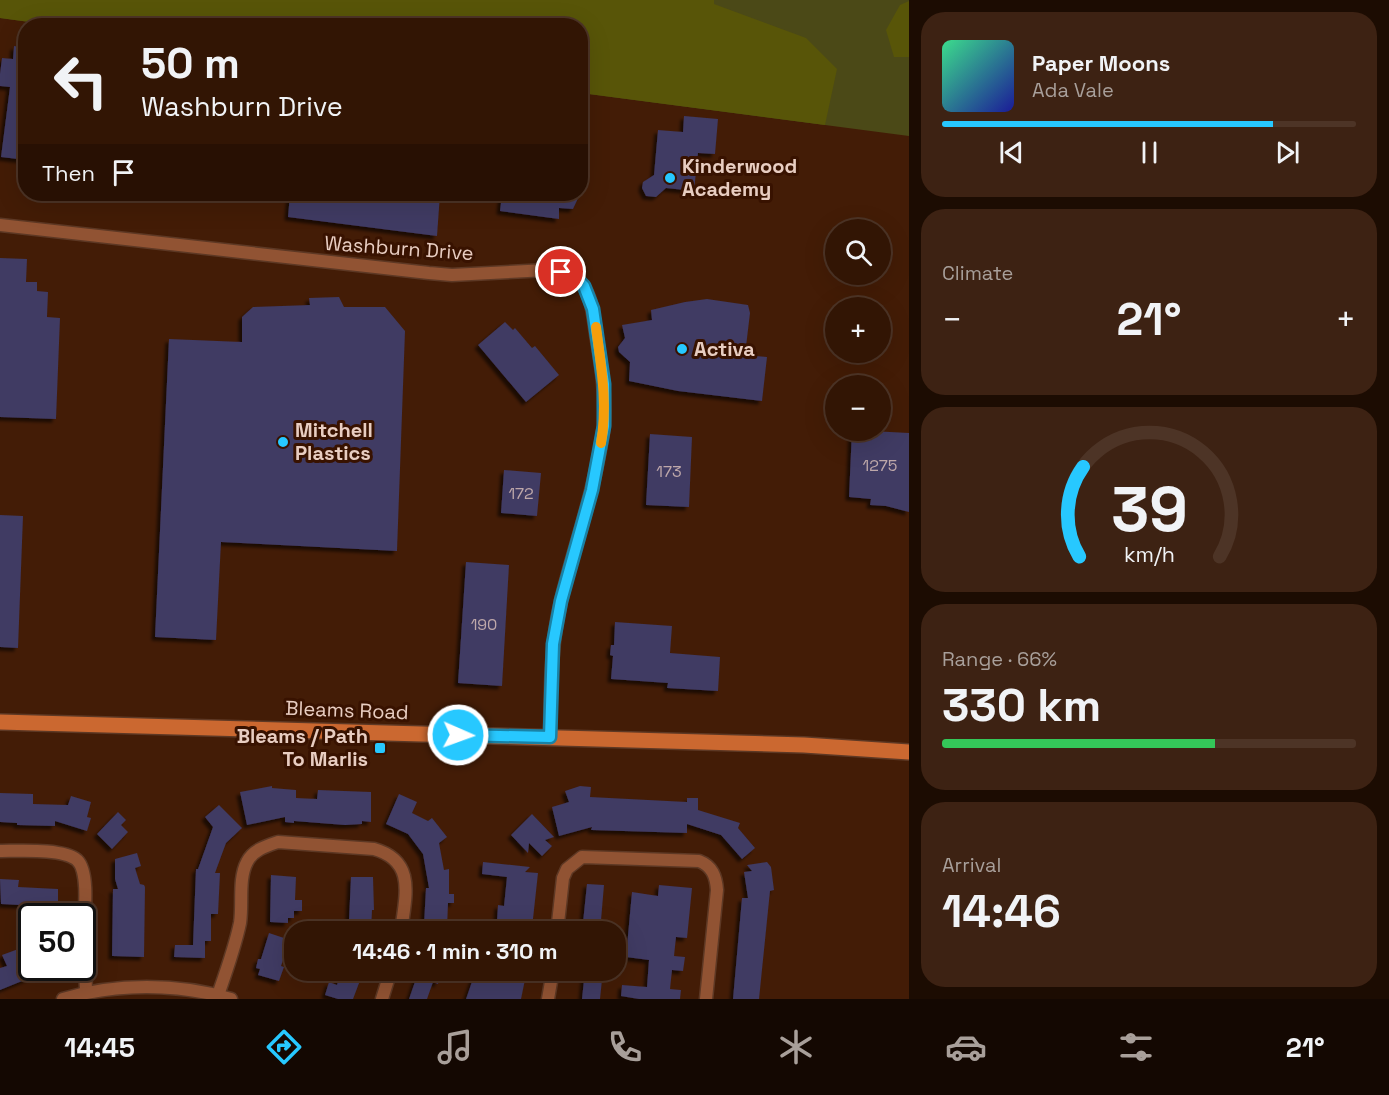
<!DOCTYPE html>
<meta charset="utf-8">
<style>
:root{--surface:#321504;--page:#3d2213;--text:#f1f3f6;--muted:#a89f9a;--line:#4d3426;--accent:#27c8ff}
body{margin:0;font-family:"Space Grotesk",sans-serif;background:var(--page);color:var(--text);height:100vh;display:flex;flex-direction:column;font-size:22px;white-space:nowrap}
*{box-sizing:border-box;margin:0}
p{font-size:20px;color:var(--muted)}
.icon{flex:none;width:33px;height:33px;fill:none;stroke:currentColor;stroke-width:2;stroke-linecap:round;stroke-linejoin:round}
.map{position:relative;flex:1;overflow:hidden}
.details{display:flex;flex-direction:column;gap:12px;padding:12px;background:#1c0c02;width:480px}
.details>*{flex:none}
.top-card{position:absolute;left:18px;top:18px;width:570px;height:183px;border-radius:24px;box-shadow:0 6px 24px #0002,0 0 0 2px var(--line);background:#321504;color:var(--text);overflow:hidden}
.buttons{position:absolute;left:825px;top:219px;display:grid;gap:12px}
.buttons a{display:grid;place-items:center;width:66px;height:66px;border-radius:50%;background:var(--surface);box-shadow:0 6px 24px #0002,0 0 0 2px var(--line);font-size:30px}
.speed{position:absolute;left:18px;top:903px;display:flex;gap:12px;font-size:30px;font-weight:700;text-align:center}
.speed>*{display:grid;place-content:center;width:78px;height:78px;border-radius:50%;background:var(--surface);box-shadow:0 6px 24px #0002,0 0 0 2px var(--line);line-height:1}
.speed .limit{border:3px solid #111;border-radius:9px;background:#fff;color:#111}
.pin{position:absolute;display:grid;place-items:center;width:51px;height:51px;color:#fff;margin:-26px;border:3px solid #fff;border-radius:50%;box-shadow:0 2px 6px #0007}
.me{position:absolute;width:66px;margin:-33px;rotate:92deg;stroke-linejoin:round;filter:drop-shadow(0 0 4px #0008)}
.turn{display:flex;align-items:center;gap:21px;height:126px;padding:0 24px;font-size:27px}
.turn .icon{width:78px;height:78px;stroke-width:2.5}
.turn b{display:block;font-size:42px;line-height:51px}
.then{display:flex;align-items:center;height:57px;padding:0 24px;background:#0003;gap:12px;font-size:22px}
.big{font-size:45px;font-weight:700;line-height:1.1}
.details .widget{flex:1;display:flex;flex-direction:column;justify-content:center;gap:9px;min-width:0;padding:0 21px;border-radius:24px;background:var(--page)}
.details .dial{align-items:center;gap:0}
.dial svg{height:156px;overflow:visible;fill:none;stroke:var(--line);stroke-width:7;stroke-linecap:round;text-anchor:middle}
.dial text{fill:var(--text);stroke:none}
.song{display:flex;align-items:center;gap:18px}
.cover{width:72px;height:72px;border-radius:9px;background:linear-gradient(135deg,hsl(150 70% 55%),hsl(240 70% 35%))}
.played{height:6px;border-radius:3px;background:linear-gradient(90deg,var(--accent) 80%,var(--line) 80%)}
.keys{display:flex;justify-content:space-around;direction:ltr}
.heat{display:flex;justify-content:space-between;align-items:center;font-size:33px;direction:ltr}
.charge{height:9px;border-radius:4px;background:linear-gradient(90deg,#34c759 66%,var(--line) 0)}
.trip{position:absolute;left:284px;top:921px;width:342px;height:60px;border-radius:24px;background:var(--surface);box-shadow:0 6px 24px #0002,0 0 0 2px var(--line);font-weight:700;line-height:60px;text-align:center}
.tab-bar{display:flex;height:96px;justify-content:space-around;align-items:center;background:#140802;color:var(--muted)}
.tab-bar .icon{width:42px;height:42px}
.tab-bar .current{color:var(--accent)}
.tab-bar b{font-size:27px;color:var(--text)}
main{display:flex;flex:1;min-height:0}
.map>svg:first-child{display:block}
</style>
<main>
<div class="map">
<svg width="909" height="999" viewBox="0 0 909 999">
<defs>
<filter id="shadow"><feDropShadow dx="-3.5" dy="3.5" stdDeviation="1.5" flood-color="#0009"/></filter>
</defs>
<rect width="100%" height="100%" fill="#431c06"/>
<polygon fill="#4b4917" points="0,0 909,0 909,136 581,93 580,26 59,26 0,18"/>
<g fill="#585508">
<polygon points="0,0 714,0 714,4 806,38 837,69 825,125 581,93 580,26 59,26 0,18"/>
<polygon points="909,1 909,57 894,57 886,30 900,5"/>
</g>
<g fill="#3f3a63" filter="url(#shadow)">
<polygon points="14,46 26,48 26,160 1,157 10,87 0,86 0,74 2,58 13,59"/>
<polygon points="684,116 718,119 715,154 698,153 694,191 666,188 656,197 646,196 642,188 643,182 654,175 658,130 683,132"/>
<polygon points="290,194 440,194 437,236 288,217"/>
<polygon points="502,194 580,194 573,209 559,208 559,219 500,211"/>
<polygon points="0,258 27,259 26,282 37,282 37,291 48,292 47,317 60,318 56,419 0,417"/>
<polygon points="339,297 344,307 385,307 405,331 397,551 221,542 216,640 155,637 169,339 242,342 242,317 253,307 310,305 309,298"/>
<polygon points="707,299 748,305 750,313 745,355 767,357 762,401 678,391 629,381 630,362 619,352 618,347 625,338 622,325 652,320 651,310 685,302"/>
<polygon points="505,322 513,330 515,328 532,348 535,346 559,375 526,402 478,345"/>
<polygon points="852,430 909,433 909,512 886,506 870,505 871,499 849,497"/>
<polygon points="650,434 692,437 689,507 646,505"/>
<polygon points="504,470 541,473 537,516 501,513"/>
<polygon points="0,515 23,516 18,648 0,647"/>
<polygon points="466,562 509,565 502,686 458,683"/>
<polygon points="615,622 672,626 670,653 720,657 718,691 667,688 668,683 611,679 613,656 610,655 611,645 614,645"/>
<polygon points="272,786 272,788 296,790 296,798 317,799 318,790 371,792 371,822 362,821 362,824 345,825 294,821 294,823 285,822 285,817 247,825 240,792"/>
<polygon points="580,786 591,787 590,797 687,802 687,798 698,798 698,810 740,823 738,828 755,848 742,859 721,835 687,824 687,833 591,830 592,827 559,836 552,807 569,802 565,791"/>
<polygon points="0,793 33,794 33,804 68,805 71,796 91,802 87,817 91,818 87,831 55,821 55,826 17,825 17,823 0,822"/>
<polygon points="399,794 417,802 412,813 428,821 432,818 447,837 439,843 444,870 449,869 449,894 454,894 454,903 448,903 447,929 435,928 435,925 424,925 426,888 429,888 423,854 408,834 386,824"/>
<polygon points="219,805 242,828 226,843 215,873 220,873 218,914 211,914 211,941 205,941 205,958 174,957 175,945 193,945 196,869 198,869 213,827 205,817"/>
<polygon points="118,812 126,820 121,825 128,832 112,849 97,834"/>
<polygon points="532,814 554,837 545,840 552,846 542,856 529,843 528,853 511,835"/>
<polygon points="137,853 141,866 135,868 140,884 144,885 145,887 144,957 112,956 113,889 118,889 115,879 115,859"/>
<polygon points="483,862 530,867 525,872 538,873 532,928 503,925 503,922 497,921 498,905 504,906 507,877 482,874"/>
<polygon points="767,862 771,867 774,890 770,891 759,999 733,999 742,898 748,898 744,872 752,871 747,865"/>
<polygon points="271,875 296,877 295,900 302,900 302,911 294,911 294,918 288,918 288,923 270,922"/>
<polygon points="351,877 373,877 374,910 372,910 371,932 355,932 357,920 349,920"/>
<polygon points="0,879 19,880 18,887 58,889 58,907 1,904"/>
<polygon points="587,884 604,885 600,932 582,932"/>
<polygon points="659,885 692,888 687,938 676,937 674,956 685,957 683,971 672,970 670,989 681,990 680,999 639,999 621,996 622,985 647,987 649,960 626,957 632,892 658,896"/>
<polygon points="269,933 290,940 281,966 284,967 279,981 258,975 260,969 256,968 258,959 261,959"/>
<polygon points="32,944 32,968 54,968 0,990 0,968 7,966 2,955"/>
<polygon points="341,970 364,970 353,999 338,999 325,995 329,982 337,985"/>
<polygon points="419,970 441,970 438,984 433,982 427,999 409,999"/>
<polygon points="476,970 527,970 521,999 466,999"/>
<polygon points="585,970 603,970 600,999 582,999"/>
</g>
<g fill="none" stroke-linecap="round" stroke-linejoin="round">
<defs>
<g id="minor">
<path d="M0 225 429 273 452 275 547 270C589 274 591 297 596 334 601 364 606 394 604 424 603 436 600 449 598 460 589 508 572 554 561 601 550 646 551 692 550 737"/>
<path d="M0 851C19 851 63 848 77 860 92 874 82 930 83 950 84 964 86 978 86 992"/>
<path d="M557 932 563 878 567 869 582 857 699 861C712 866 716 876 717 890L706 999"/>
<path d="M218 995C226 972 235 947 240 923 243 904 238 879 247 862 253 850 266 846 278 842L374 849C417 861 405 897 401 932"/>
<path d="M63 999C115 983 178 983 231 999"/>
<polyline points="382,999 391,970"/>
<polyline points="548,999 553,970"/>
</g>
<polyline id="secondary" points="0,722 804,745 909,752"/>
</defs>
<use href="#minor" stroke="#5d3824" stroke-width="15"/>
<use href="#secondary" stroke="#5d3824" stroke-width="18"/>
<use href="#minor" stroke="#915333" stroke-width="12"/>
<use href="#secondary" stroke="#cb6830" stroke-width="15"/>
</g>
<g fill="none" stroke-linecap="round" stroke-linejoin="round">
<defs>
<polyline id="route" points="458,735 550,737 553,644 561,601 592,490 604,426 604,384 593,309 584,286 575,277 561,272"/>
</defs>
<use href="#route" stroke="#1982a6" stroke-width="15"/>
<use href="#route" stroke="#27c8ff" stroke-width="10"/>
<path stroke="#f59e0b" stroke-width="10" d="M596 327C601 366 608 404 601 443"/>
</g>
<g fill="#27c8ff" stroke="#381200" stroke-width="2">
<circle cx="670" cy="178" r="6"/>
<circle cx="682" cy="349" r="6"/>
<circle cx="283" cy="442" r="6"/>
<rect x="374" y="742" width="12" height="12" rx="3"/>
</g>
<g text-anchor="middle" stroke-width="6" stroke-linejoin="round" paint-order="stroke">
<g font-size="16" fill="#bea8aa">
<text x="880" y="471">1275</text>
<text x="669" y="477">173</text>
<text x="521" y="499">172</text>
<text x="484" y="630">190</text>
</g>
<g font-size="20" font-weight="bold" fill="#e8cdc1" stroke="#381200" text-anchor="start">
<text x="682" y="173">Kinderwood<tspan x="682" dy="23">Academy</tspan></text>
<text x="694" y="356">Activa</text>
<text x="295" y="437">Mitchell<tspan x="295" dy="23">Plastics</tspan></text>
<text x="368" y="743" text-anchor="end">Bleams / Path<tspan x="368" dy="23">To Marlis</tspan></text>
</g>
<g font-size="20" fill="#e8cdc1" stroke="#381200">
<text transform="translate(399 248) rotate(4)" y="7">Washburn Drive</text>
<text transform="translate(347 710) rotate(2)" y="7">Bleams Road</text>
</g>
</g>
</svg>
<div class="buttons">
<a><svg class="icon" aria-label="search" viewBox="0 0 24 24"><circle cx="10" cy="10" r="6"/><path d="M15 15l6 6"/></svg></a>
<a>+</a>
<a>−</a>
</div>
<div class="speed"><div class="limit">50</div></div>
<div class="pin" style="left:561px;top:272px;background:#d93025"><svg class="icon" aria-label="arrive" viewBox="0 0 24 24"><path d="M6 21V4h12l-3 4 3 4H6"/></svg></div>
<svg class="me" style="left:458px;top:735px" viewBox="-20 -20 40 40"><circle r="17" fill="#27c8ff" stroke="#fff" stroke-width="3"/><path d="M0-11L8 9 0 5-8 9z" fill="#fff"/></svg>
<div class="trip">14:46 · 1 min · 310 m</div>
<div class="top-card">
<div class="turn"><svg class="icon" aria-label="left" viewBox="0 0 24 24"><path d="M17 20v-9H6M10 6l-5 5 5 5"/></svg><div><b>50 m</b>Washburn Drive</div></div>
<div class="then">Then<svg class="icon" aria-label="arrive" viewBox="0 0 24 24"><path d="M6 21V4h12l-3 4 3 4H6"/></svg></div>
</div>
</div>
<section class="details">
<div class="widget">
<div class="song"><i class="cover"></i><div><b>Paper Moons</b><p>Ada Vale</p></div></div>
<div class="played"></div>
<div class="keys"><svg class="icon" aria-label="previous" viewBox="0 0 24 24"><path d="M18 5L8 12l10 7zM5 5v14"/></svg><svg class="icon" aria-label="pause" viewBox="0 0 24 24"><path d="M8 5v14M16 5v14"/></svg><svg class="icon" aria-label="next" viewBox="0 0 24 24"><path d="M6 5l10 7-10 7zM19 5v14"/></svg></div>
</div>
<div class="widget"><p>Climate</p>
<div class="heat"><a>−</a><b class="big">21°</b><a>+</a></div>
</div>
<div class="widget dial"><svg viewBox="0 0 100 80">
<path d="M14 69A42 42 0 1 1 86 69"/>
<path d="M14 69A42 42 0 0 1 16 23" stroke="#27c8ff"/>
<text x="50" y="56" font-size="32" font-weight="700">39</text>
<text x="50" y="72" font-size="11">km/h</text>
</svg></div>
<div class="widget"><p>Range · 66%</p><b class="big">330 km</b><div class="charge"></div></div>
<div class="widget"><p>Arrival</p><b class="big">14:46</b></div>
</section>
</main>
<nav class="tab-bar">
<b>14:45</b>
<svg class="icon current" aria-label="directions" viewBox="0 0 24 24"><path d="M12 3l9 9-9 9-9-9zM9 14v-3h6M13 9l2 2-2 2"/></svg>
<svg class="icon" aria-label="music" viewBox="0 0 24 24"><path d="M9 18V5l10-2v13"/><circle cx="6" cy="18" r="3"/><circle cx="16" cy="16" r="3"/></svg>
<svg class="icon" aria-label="phone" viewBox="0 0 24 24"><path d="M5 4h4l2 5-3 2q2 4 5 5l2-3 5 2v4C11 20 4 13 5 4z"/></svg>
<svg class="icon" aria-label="climate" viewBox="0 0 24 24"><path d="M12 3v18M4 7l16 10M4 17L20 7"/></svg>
<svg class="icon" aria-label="car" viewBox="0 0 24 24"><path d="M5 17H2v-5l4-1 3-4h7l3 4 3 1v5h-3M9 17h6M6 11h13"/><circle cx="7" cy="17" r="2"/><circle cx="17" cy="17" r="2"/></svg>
<svg class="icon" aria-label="filters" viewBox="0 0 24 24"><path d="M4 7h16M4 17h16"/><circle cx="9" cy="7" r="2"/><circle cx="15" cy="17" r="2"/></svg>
<b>21°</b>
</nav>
